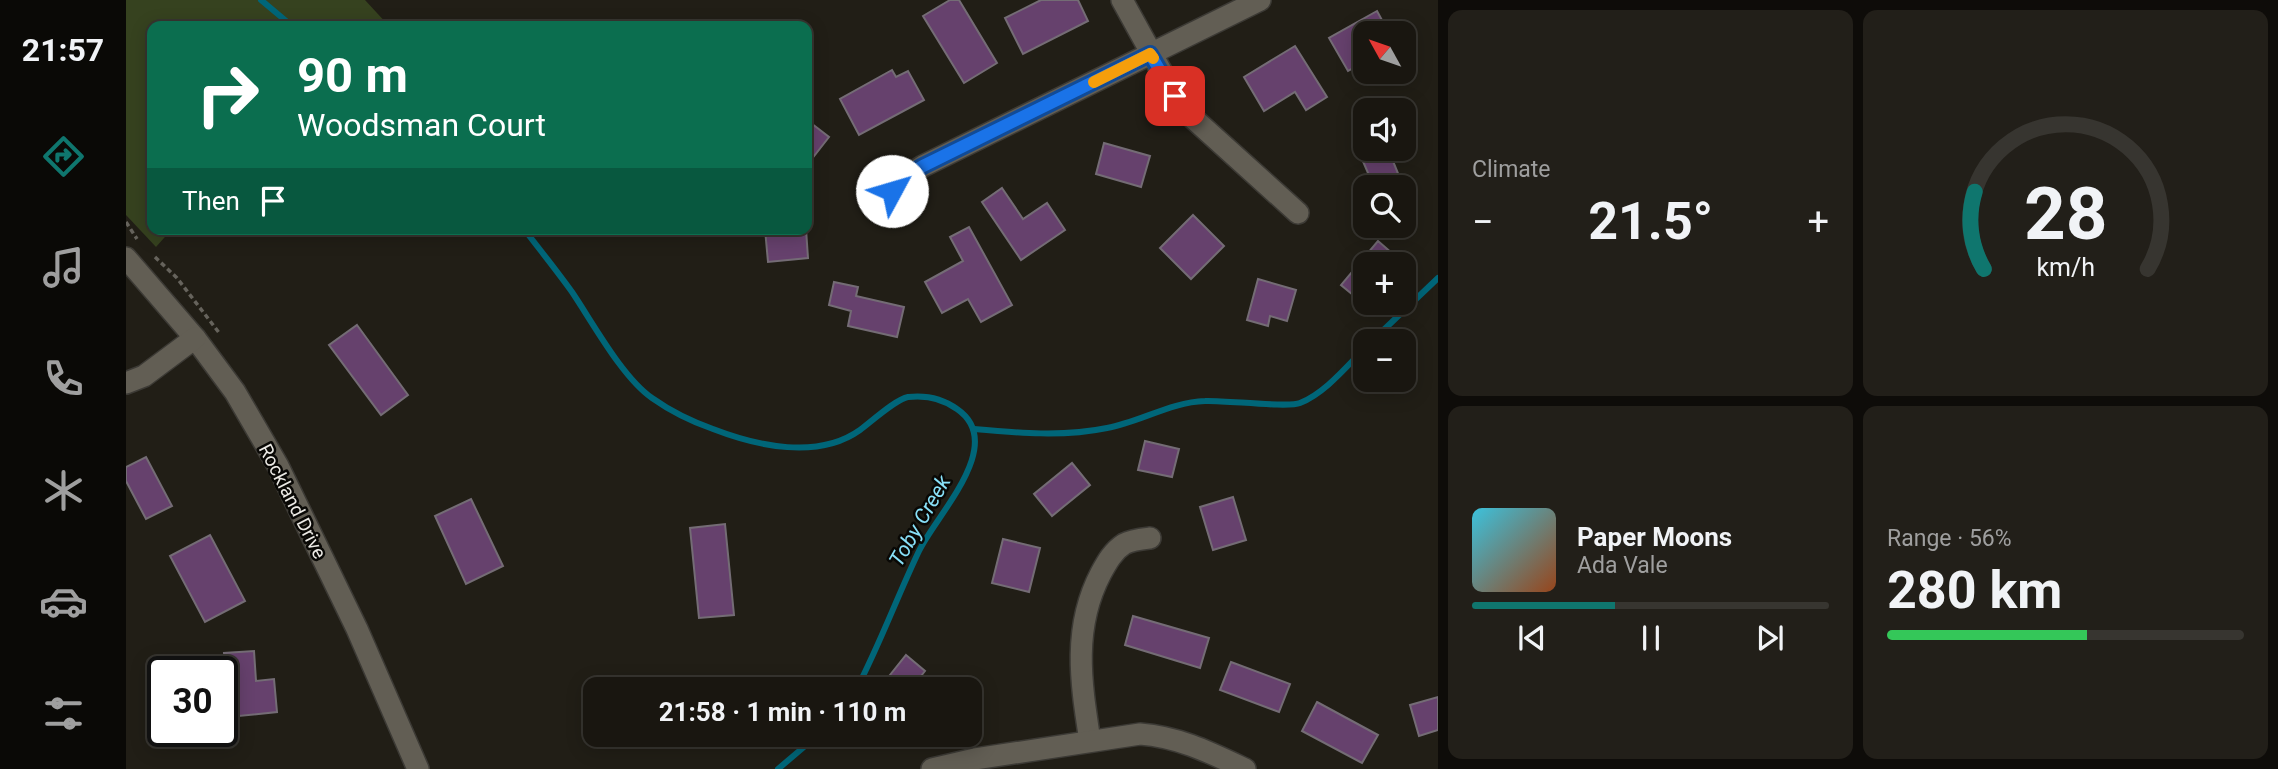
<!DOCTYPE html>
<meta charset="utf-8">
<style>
:root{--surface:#191610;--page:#221f19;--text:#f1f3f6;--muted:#9f9f9f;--line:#373530;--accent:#0f766e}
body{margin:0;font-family:Roboto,sans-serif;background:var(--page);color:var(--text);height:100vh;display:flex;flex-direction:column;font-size:26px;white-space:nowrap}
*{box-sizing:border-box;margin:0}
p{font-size:23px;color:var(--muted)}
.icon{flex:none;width:38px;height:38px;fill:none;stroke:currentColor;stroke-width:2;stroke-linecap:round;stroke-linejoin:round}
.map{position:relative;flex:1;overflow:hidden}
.drawer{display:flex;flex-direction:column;gap:10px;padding:10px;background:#0e0c09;width:840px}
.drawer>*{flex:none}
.hud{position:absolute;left:21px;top:21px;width:665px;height:214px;border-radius:14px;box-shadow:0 4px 18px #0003,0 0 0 2px var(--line);background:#0b6e4f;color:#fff;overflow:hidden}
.needle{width:46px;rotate:310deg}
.buttons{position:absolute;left:1227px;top:21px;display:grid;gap:14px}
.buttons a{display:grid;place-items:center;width:63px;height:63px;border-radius:14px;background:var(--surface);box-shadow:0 4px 18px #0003,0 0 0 2px var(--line);font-size:35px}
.speed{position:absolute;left:21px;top:656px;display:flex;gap:14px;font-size:35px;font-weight:700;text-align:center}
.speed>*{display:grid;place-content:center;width:91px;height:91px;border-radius:50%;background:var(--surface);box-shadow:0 4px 18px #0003,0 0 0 2px var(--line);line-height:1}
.speed .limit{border:4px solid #111;border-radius:10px;background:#fff;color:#111}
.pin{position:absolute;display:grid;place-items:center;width:60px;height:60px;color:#fff;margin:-30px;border-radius:14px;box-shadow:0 4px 10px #0006}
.me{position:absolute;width:77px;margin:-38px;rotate:51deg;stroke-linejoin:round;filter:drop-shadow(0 0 5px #0008)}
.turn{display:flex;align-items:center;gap:24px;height:147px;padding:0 35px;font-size:32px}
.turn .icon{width:91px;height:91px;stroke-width:2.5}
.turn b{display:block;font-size:49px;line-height:60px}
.then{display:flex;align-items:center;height:66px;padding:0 35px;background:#0003;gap:14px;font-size:26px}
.big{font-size:52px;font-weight:700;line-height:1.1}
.drawer .tile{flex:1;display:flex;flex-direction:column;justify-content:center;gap:10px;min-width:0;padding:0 24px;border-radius:14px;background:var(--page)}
.drawer .dial{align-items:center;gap:0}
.dial svg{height:182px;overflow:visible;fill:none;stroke:var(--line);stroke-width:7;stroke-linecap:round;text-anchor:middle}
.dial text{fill:var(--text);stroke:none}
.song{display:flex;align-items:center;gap:21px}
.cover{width:84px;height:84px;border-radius:10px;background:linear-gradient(135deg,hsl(190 70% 55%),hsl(20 70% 35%))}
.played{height:7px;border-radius:4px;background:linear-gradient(90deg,var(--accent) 40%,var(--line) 40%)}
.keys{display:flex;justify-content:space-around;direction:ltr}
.heat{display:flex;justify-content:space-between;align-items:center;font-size:38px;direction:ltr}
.charge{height:10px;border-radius:5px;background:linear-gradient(90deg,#34c759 56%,var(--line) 0)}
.drawer .tiles{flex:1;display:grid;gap:10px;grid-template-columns:repeat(2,1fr)}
.trip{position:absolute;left:457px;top:677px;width:399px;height:70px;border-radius:14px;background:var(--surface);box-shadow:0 4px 18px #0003,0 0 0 2px var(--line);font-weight:700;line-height:70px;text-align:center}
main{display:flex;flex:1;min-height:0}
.tab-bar{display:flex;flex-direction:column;width:126px;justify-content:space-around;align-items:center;background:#0a0906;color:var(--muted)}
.tab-bar .icon{width:49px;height:49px}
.tab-bar .active{color:var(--accent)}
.tab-bar b{font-size:32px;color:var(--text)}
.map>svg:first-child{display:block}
</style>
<main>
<nav class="tab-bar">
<b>21:57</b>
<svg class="icon active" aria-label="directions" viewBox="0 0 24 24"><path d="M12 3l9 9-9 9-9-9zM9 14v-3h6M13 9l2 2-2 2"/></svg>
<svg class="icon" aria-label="music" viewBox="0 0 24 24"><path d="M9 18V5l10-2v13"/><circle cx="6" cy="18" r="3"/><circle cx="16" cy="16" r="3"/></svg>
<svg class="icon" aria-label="phone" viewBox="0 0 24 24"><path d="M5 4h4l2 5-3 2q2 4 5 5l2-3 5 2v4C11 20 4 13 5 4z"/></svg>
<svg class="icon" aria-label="climate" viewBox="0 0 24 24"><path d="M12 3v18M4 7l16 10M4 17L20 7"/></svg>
<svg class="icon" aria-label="car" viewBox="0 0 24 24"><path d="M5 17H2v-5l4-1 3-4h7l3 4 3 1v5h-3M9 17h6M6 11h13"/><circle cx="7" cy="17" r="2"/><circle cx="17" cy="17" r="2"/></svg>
<svg class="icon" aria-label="filters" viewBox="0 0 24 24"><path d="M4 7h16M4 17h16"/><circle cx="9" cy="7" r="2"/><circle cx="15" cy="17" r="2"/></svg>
</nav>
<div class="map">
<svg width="1312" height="769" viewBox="0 0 1312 769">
<rect width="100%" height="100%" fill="#211e16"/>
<polygon fill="#36421f" points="0,0 239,0 263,26 26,26 26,229 46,229 30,247 0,215"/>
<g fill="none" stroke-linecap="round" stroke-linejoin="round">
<g stroke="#006679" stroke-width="6">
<polyline points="135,0 166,26"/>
<path d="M398 229C414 250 431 271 446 292 467 323 496 377 526 398 543 410 567 422 587 429 631 446 692 460 734 430 745 422 770 399 782 397 800 395 816 398 831 409 882 444 810 515 793 551 771 597 754 644 730 690"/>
<polyline points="1246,341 1312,278"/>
<path d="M848 429C892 433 938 437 981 428 1014 422 1045 402 1079 401 1098 400 1162 408 1174 403 1199 393 1220 367 1239 348"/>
<polyline points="652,769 692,735"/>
</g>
</g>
<g fill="#66416d" stroke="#746c75" stroke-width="2">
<polygon points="824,0 833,0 871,63 838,83 797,16"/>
<polygon points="915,0 952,0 962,21 897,54 879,18"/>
<polygon points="1251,11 1263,33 1239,33 1239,62 1222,71 1203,38"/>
<polygon points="1169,46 1201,97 1180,110 1169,92 1138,111 1118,77"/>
<polygon points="766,70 770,77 782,71 798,100 733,135 714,99"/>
<polygon points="681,120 703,137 681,165"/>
<polygon points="978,143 1024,156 1015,187 970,174"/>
<polygon points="1262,149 1287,210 1278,214 1278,187 1248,187 1236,159"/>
<polygon points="876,188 897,219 921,203 939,230 895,260 856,202"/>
<polygon points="1067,215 1098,246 1065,279 1034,248"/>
<polygon points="843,227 886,305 855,322 842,299 816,313 799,282 837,261 824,237"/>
<polygon points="639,229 680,229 682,258 642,262"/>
<polygon points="1252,241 1290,274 1278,289 1278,264 1239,264 1239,303 1250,303 1244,309 1215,285"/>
<polygon points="1132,279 1170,290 1161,321 1144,316 1142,326 1121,320"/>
<polygon points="708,282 732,287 730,296 778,307 771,337 722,326 725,311 703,305"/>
<polygon points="231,325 282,395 255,415 203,345"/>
<polygon points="1019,441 1053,449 1046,477 1012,470"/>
<polygon points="20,457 46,506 20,519 0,481 0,467"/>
<polygon points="946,463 964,485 926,516 908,494"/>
<polygon points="1107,497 1120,540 1087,550 1074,507"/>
<polygon points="345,499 377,566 340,584 309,516"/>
<polygon points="599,524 608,615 573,618 564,528"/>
<polygon points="84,535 119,601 79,622 44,556"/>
<polygon points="877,539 914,548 903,592 866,583"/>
<polygon points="1007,616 1083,638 1074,668 999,645"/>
<polygon points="128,651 130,681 148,679 151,712 103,717 98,653"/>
<polygon points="780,655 799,671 784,690 763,690 756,685"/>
<polygon points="1105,662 1164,684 1153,712 1094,690"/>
<polygon points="1312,697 1312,730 1293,736 1284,705"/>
<polygon points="1191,702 1252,735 1236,763 1176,731"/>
</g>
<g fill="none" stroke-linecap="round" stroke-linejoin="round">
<defs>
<g id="street">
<polyline points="996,0 1049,96 1068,119 1172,213"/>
<path d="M755 209C766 190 778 177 797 166L1134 0"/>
<polyline points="0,258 69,338 109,392 152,466 231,629 292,769"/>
<polyline points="0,383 18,376 69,338"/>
<path d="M964 741C955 683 946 628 975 573 981 562 987 551 998 544 1005 540 1015 539 1024 538"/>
<path d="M806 769 849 759 1014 734C1053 737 1083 752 1119 769"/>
</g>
</defs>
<use href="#street" stroke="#3c3a35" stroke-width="24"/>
<g stroke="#66635c" stroke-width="3.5" stroke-dasharray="5 3.5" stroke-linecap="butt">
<polyline points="0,222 11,239"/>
<polyline points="29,257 51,278 94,334"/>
</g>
<use href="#street" stroke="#625e54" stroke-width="21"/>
</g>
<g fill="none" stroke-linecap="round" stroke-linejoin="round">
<defs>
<polyline id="route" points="766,191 782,175 797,166 1024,54 1049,96"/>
</defs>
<use href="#route" stroke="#114b97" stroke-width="18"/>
<use href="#route" stroke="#1a73e8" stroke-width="12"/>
<polyline stroke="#f59e0b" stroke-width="12" points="968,82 1024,54 1027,58"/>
</g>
<g text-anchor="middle" stroke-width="5" stroke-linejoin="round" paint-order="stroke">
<g font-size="19" fill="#eceae5" stroke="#090805">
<text transform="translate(167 501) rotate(63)" y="7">Rockland Drive</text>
</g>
<g font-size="21" font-style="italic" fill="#88e0f8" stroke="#090805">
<text transform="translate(794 521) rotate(-60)" y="7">Toby Creek</text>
</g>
</g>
</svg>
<div class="buttons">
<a><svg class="needle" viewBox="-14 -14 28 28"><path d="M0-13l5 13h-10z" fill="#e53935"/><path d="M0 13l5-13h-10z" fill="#9f9f9f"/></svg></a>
<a><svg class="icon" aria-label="sound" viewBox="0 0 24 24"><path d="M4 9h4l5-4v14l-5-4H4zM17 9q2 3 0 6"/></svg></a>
<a><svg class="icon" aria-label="search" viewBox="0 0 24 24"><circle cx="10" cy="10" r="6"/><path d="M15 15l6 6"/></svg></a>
<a>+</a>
<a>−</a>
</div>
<div class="speed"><div class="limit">30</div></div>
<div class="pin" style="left:1049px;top:96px;background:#d93025"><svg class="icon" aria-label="arrive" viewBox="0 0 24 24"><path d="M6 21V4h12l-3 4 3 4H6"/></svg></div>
<svg class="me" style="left:766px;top:191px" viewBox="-20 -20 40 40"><circle r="19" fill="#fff"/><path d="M0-13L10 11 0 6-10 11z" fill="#1a73e8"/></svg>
<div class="trip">21:58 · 1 min · 110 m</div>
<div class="hud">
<div class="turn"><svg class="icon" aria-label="right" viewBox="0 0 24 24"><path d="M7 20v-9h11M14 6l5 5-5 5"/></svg><div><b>90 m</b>Woodsman Court</div></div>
<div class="then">Then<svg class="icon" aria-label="arrive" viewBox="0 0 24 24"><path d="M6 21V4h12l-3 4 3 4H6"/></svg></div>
</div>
</div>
<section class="drawer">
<div class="tiles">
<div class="tile"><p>Climate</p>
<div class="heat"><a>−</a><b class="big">21.5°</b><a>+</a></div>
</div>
<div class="tile dial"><svg viewBox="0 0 100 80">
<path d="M14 69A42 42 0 1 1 86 69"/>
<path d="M14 69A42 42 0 0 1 10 35" stroke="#0f766e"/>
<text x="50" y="56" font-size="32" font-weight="700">28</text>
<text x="50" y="72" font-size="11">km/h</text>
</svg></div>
<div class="tile">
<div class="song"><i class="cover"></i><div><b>Paper Moons</b><p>Ada Vale</p></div></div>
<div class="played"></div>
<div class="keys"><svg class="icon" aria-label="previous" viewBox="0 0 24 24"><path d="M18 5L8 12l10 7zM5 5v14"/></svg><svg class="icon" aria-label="pause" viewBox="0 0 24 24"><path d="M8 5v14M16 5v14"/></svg><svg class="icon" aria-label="next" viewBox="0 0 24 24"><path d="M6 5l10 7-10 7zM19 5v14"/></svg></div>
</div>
<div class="tile"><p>Range · 56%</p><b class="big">280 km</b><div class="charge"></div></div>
</div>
</section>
</main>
